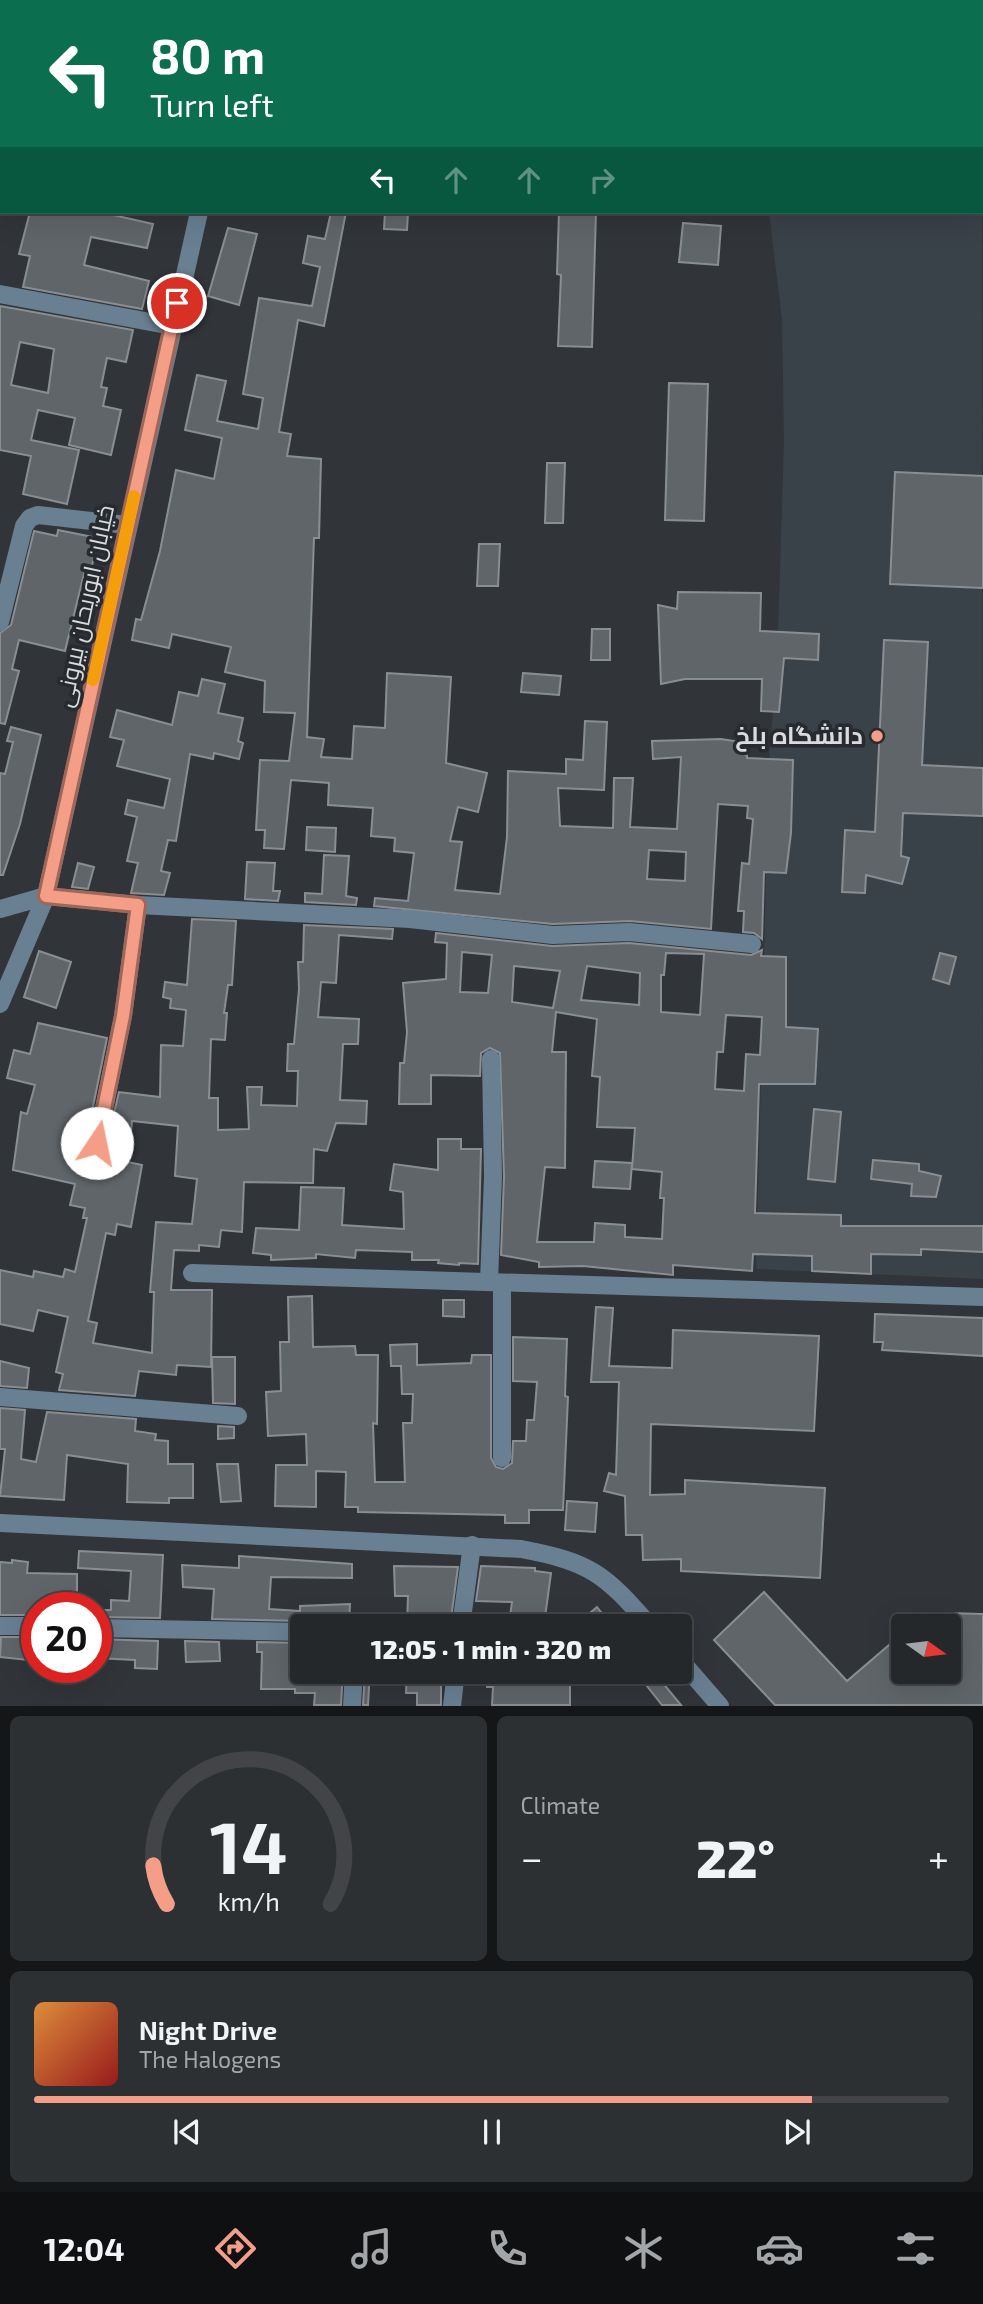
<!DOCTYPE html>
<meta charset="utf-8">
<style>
:root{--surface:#25282b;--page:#2d3033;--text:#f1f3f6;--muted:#a3a6a9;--line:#424447;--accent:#f49e88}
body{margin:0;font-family:"Exo 2",Cairo,sans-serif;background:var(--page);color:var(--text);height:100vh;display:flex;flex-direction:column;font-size:26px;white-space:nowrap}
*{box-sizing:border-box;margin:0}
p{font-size:23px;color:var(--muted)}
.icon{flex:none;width:38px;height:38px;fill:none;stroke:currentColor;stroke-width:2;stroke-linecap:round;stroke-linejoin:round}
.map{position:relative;height:1706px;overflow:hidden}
.sheet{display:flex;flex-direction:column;gap:10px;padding:10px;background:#141618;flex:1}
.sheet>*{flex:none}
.guide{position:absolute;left:0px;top:0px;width:984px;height:214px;box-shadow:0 7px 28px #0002,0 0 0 2px var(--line);background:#0b6e4f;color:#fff;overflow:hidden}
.needle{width:46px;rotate:104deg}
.fabs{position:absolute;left:891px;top:1614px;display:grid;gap:14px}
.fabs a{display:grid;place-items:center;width:70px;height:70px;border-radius:7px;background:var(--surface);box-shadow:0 7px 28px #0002,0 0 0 2px var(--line);font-size:35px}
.speed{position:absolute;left:21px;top:1592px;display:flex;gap:14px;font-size:35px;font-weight:700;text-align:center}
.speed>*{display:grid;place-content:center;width:91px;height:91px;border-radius:50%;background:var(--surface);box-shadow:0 7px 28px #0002,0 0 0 2px var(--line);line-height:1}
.speed .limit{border:10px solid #d22;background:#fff;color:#111}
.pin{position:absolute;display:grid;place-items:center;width:60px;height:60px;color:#fff;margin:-30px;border:4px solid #fff;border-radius:50%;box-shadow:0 2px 7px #0007}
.me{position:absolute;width:77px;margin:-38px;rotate:11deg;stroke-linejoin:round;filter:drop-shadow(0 0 5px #0008)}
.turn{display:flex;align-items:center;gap:24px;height:147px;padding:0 35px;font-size:32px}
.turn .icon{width:91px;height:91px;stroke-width:2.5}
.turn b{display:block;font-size:49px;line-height:60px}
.lanes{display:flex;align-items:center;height:66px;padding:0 35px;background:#0003;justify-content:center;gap:35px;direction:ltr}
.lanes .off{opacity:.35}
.big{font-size:52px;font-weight:800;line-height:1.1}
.sheet .card{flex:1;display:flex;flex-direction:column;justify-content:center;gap:10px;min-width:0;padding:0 24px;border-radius:10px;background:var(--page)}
.sheet .dial{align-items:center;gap:0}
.dial svg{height:182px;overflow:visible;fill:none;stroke:var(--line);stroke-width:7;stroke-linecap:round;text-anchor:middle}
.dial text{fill:var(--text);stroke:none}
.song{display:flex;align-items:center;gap:21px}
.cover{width:84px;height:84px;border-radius:10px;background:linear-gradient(135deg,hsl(30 70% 55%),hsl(0 70% 35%))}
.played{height:7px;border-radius:4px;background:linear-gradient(90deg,var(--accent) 85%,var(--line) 85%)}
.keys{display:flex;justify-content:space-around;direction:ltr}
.heat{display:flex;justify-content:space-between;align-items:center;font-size:38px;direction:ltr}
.sheet .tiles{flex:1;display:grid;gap:10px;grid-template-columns:1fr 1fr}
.card:last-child{grid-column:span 2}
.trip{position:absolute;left:290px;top:1614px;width:402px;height:70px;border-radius:7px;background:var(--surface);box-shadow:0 7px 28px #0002,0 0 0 2px var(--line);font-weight:800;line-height:70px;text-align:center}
.tabs{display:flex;height:112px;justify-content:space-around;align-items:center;background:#0f1011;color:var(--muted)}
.tabs .icon{width:49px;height:49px}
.tabs .selected{color:var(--accent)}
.tabs b{font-size:32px;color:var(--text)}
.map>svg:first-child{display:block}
</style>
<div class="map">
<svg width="983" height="1706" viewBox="0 0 983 1706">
<rect width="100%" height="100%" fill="#313539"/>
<polygon fill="#394149" points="982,182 983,1279 756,1269 769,759 773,712 779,712 784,663 777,663 784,440 782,320 769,212 982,212"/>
<g fill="#606569" stroke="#898e92" stroke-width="2" fill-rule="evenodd">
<polygon points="30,212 100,212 153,224 147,248 91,237 84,265 149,281 142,309 23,287 30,256 19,254"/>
<path d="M331 212H346L324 326 298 320 279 432 291 434 287 456 321 459 319 538H314L307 737 324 739 321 757 352 759 354 726 385 728 387 673 451 677 446 763 487 773 478 812 458 807 450 841 462 842 455 890 500 894 507 837 508 771 566 774V759L583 760 585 721 607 722 604 790 558 788 560 826 613 828 614 778H633L630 827 677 829 681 757 653 759 652 741 721 739 741 742 740 754 747 755V758L793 760 791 833 786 873 764 872 762 939 754 933 743 932 744 911H738L742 863 749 864 753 819 747 818 748 806 718 804 711 929 630 921 553 924 374 906 375 898 408 901 414 853 394 851 395 838 371 836 373 808 328 805 329 783 291 780 284 849 264 848 265 830H256L260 760 289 761 295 713 264 712 265 681 225 672 231 647 172 634 169 648 132 640 136 619 141 620 160 551 176 470 214 479 222 438 185 430 197 375 226 381 217 421 258 429 263 398 243 394 259 298 312 306 320 267 303 263 308 236 325 239ZM649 850 686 852 685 881 647 879Z"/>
<polygon points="385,212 408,212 407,230 384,229"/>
<polygon points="559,212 596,212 592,347 558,346 561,275 557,274"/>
<polygon points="683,223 721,226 718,265 679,262"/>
<polygon points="228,228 257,234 239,305 208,296"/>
<path d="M0 306 133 330 126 362 107 358 101 387 107 388 103 406 121 410 111 455 69 445 75 418 38 410 31 440 79 450 67 504 23 494 31 456 0 450ZM20 342 54 349 48 393 11 385Z"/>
<polygon points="669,383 708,384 704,521 665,520"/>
<polygon points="547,463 565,463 563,523 545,523"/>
<polygon points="895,472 983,476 983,588 890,584"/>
<polygon points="58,530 98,538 90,575 84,574 65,651 19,640 12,669 19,671 5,724 0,723 0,633 11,625 34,531 57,536"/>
<polygon points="479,544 500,544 498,586 477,586"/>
<polygon points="678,592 761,593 760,631 819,634 818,660 784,658 779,712 761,711 762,679 685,679 661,684 658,605 677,609"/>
<polygon points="592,629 610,629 610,660 591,660"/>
<polygon points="884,640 928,642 922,765 983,768 983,816 903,813 901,856 909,858 902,884 866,875 865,893 842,892 845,830 875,832"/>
<polygon points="523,673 561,676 559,695 521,692"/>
<polygon points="202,679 225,684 218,713 243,718 238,741 243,743 239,759 214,753 213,759 190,754 176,841 168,840 161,871 170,873 164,895 131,893 138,863 127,861 137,817 125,814 128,800 164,808 170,779 117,766 124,740 110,737 117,710 172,725 179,692 198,696"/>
<polygon points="11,727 41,735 20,824 3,875 0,875 0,773 5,774 13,742 7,741"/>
<polygon points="307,827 336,828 335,852 306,850"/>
<polygon points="324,855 349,856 346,896 357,898 356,905 305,902 305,893 322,894"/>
<polygon points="247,862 275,863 273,891 280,891 278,901 245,899"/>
<polygon points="78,863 94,867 88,889 72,887"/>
<path d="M192 919 236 921 232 985H228L224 1013H227L225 1040 211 1039 209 1098H218V1130L249 1129 247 1087H262L261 1105 297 1106 298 1071H287L288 1044H294L299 989 298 962H303L304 925 393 929 392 939 339 935 336 983 321 982 318 1017 359 1019 358 1044H343L340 1100 367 1101 366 1124 336 1123 327 1151 314 1149 313 1183 244 1182 242 1232 221 1230 219 1247 199 1245V1251L174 1250 171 1290H212L211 1367 177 1365 176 1375 139 1371 135 1396 59 1390 63 1374 56 1372 68 1317 38 1310 33 1331 0 1324V1270L33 1277 34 1271 63 1277 65 1269 75 1272 87 1218H83L85 1208 70 1205 75 1184 13 1170 21 1112 27 1114 35 1085 7 1078 14 1050 30 1054 38 1023 107 1038 86 1141 90 1152 95 1154 105 1151 119 1092 160 1097 161 1045 183 1046 186 1010 170 1008 171 999 163 997 165 982 187 985ZM132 1121 178 1126 175 1176 197 1179 192 1224 156 1222 150 1292H154L152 1353 93 1343 97 1323 88 1321 106 1233 115 1235 117 1224 131 1227 142 1165 114 1159 117 1130 131 1132Z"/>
<path d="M436 933 552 946 629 943 751 955 762 950 761 956 786 957V1027L818 1029 815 1084H759L755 1213 841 1215V1226H983V1252L921 1249V1255L871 1254V1274L812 1271V1256L753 1254 752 1271 673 1265V1275L583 1266 539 1267V1262L501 1255 504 1177 500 1053 490 1048 481 1053 480 1076 431 1075V1104H399L400 1063H404L407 1032 403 983 446 979 447 943 435 942ZM462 952 492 955 488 993 460 992ZM666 953 704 954 700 1015 661 1012V975H664ZM514 966 560 971 553 1008 512 1002ZM587 966 640 973 639 1005 581 1000ZM556 1012 597 1019 592 1076 600 1077 597 1127 635 1128 632 1169 662 1172 660 1198H664L662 1239 625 1237V1225L595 1223 594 1242H537L545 1167 565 1168 566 1052H552ZM726 1015 762 1017 760 1055 746 1054 744 1091 715 1089 717 1052H723Z"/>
<polygon points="39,951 71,962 56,1008 24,997"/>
<polygon points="940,953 956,957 949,984 933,979"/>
<polygon points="814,1109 841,1112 835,1182 808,1179"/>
<polygon points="438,1139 461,1139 461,1149 481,1149 478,1264 459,1263 459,1265 438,1263 439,1260 412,1260 412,1252 356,1250 355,1258 316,1254 316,1258 271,1260 271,1255 253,1253 256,1228 299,1230 301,1187 344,1188 342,1225 404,1229 403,1192 390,1190 394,1164 438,1170"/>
<polygon points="873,1160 919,1164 919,1171 941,1176 936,1197 911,1196 912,1184 871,1179"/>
<polygon points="595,1161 632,1163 630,1189 593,1187"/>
<polygon points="312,1296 313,1347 355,1346 356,1355 378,1355 377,1424 373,1423 375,1482 405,1482 403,1423 412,1423 413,1394 402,1394 401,1366 391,1366 390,1345 417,1344 417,1365 471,1363 472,1355 491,1355 491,1458 496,1467 503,1469 512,1463 513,1441 526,1441 527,1420 534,1420 537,1382 513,1381 513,1337 567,1339 565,1396 568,1397 563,1510 529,1510 529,1523 505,1523 505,1515 358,1512 358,1507 345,1507 346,1472 316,1471 316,1507 275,1506 276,1465 307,1465 306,1434 268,1436 266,1392 281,1391 280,1342 289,1342 288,1297"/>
<polygon points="443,1300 464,1300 464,1317 443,1316"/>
<polygon points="596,1307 613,1308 609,1366 672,1368 673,1330 819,1336 814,1431 651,1424 650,1495 685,1494 685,1480 825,1488 820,1578 681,1571 681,1559 643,1560 642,1535 626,1535 625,1496 604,1491 609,1473 616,1475 619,1382 591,1382"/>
<polygon points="875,1314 983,1318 983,1356 882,1350 883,1342 874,1342"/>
<polygon points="212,1357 235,1357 235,1404 213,1403"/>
<polygon points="0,1361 29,1368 27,1388 0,1386"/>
<polygon points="0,1408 25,1410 21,1459 36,1462 47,1412 136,1419 135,1431 156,1434 155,1440 168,1441 168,1464 193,1464 193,1498 169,1498 169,1503 127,1502 128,1464 67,1455 64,1500 0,1496 5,1449 0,1449"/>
<polygon points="218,1426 234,1427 234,1438 218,1439"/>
<polygon points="217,1464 238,1464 241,1501 221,1502"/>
<polygon points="567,1501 597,1503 595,1532 565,1530"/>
<polygon points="79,1551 163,1555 160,1618 96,1617 96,1610 111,1610 111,1600 129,1601 131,1571 78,1568"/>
<polygon points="239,1556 352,1564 352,1578 271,1577 269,1609 300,1611 300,1606 350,1604 349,1625 312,1626 303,1621 212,1619 214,1589 183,1587 182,1565 239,1568"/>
<polygon points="12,1560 28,1562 27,1573 77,1574 77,1608 37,1608 37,1615 0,1615 0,1562 12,1563"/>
<polygon points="394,1566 458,1567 450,1626 407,1626 408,1596 395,1596"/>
<polygon points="481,1566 535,1568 535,1571 551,1573 544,1625 509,1624 512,1602 476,1601"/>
<polygon points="764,1592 847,1681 903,1633 903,1671 948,1671 948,1613 983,1614 983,1705 775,1705 714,1640"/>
<polygon points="597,1607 612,1626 575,1626"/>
<polygon points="1,1637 37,1637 37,1661 0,1657"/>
<polygon points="96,1639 158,1641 157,1669 135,1668 135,1660 96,1658"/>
<polygon points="185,1641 219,1642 220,1661 186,1662"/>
<polygon points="257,1642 303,1643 303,1671 306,1675 340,1675 343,1671 341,1705 314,1705 315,1693 295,1693 295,1689 261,1689 262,1652 257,1652"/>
<polygon points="365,1671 370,1671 368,1705 363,1705"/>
<polygon points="407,1671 441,1671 441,1705 417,1705 417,1693 406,1693"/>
<polygon points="488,1671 570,1671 570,1705 492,1705 493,1687 487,1687"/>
<polygon points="635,1671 653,1671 681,1705 662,1705"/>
</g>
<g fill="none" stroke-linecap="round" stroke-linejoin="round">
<g stroke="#697f92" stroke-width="18">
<polyline points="43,0 58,2"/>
<polyline points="815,0 815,2"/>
<polyline points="293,2 293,0"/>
<polyline points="982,161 983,161"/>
<polyline points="0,294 172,326"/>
<polyline points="0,622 24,526 30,518 38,515 127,525"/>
<polyline points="0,909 46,896 138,905 410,919 553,935 629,932 752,944"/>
<polyline points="0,1004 46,896 199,212"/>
<polyline points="97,1143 123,1016 138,905"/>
<polyline points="192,1273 983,1297"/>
<polyline points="489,1282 493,1177 491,1059"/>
<polyline points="502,1283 502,1458"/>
<polyline points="0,1397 238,1416"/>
<path d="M0 1523 521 1549C590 1562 604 1573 650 1626"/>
<polyline points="0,1626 37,1626"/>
<polyline points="461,1626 472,1545"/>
<polyline points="96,1628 303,1632"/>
<polyline points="681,1661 720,1706"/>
<polyline points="352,1706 354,1671"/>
<polyline points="452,1706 456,1671"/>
</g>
</g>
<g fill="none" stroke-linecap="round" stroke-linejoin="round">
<defs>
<polyline id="route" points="97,1143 123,1016 138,905 46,896 177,303"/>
</defs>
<use href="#route" stroke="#9f6758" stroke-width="18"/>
<use href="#route" stroke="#f49e88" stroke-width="12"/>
<polyline stroke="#f59e0b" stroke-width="12" points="93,680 134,496"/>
</g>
<circle fill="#f49e88" stroke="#272b2f" stroke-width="2.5" cx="877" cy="736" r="7"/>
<g text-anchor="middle" stroke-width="7" stroke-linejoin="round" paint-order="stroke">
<g font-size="24" fill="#d9dbde" stroke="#272b2f">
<text transform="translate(85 606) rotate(-78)" y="8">خیابان ابوریحان بیرونی</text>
</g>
<g font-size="24" font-weight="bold" fill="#d9dbde" stroke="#272b2f" text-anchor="end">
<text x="863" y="744">دانشگاه بلخ</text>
</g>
</g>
</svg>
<div class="fabs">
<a><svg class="needle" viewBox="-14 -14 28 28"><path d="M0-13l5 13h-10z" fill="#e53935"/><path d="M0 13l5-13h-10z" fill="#a3a6a9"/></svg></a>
</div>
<div class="speed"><div class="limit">20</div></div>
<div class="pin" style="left:177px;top:303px;background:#d93025"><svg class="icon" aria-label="arrive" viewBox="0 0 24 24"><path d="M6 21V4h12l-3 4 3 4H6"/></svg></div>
<svg class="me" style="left:97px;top:1143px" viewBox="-20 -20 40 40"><circle r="19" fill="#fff"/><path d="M0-13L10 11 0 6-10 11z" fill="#f49e88"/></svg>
<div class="trip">12:05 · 1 min · 320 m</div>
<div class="guide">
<div class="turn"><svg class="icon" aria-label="left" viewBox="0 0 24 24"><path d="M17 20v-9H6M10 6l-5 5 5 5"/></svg><div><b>80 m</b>Turn left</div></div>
<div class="lanes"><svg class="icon" aria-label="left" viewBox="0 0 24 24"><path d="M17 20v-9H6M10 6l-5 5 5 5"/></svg><svg class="icon off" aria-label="ahead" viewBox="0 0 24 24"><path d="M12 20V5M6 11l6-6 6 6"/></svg><svg class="icon off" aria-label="ahead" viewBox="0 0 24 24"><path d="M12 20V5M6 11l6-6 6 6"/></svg><svg class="icon off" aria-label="right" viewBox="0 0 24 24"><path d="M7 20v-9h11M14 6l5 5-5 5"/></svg></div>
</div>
</div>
<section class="sheet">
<div class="tiles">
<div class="card dial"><svg viewBox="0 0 100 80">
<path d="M14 69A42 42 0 1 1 86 69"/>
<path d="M14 69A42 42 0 0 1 8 52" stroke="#f49e88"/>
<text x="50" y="56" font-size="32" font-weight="700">14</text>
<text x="50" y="72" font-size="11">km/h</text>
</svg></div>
<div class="card"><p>Climate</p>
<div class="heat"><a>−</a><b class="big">22°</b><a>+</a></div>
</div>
<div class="card">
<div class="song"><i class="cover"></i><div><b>Night Drive</b><p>The Halogens</p></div></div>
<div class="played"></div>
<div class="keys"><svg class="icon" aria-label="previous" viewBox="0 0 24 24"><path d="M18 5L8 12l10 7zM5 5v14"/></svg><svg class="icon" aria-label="pause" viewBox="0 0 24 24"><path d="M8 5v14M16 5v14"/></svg><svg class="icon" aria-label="next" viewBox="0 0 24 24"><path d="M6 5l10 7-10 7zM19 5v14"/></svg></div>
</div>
</div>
</section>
<nav class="tabs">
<b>12:04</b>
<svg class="icon selected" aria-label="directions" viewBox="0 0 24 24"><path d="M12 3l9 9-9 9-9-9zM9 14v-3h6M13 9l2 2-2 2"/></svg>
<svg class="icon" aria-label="music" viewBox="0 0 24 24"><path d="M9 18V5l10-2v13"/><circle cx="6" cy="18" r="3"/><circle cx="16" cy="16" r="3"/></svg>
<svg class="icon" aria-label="phone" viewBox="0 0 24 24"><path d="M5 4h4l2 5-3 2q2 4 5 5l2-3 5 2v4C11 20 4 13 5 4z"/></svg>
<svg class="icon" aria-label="climate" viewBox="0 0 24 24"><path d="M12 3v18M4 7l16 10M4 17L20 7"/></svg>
<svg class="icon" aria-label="car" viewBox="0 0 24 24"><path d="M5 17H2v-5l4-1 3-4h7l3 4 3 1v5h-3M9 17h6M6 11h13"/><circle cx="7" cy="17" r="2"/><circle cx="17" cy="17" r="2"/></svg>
<svg class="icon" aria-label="filters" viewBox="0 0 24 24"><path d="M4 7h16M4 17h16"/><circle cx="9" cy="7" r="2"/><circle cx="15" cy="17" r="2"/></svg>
</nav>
